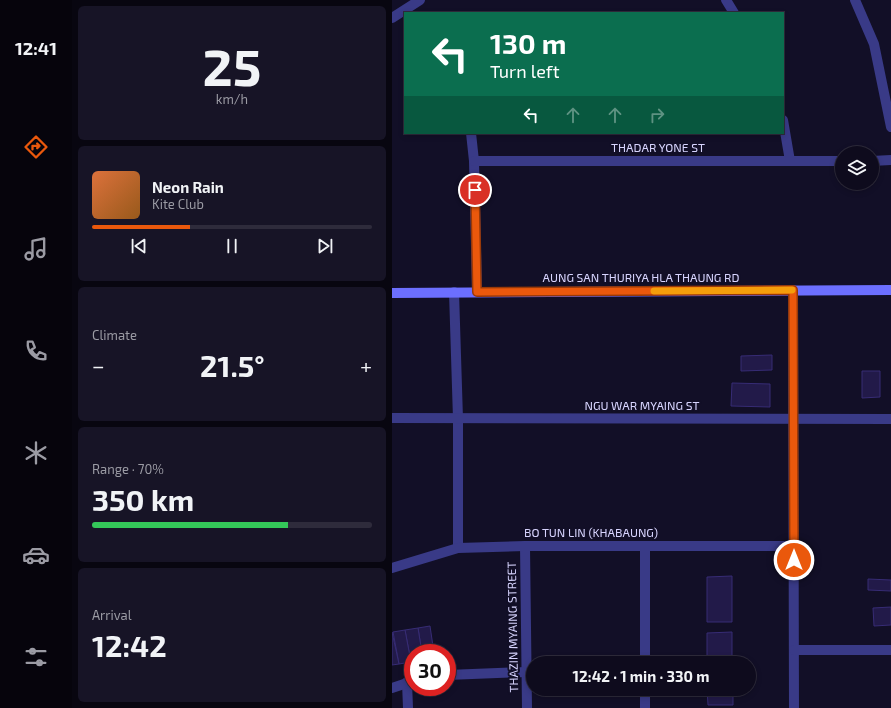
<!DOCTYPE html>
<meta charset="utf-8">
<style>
:root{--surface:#0e0b1d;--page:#171426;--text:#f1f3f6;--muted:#9b9ba4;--line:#2e2b3b;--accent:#ea580c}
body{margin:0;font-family:"Exo 2",sans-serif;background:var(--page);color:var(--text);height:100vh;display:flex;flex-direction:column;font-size:15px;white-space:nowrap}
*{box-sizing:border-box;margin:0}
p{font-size:13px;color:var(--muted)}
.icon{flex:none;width:22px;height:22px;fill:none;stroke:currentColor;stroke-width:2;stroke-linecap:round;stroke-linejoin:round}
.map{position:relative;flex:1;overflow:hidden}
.side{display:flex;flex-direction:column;gap:6px;padding:6px;background:#080610;width:320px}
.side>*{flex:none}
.guide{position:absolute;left:12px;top:12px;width:380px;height:122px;border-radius:0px;box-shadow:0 2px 6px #0003,0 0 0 1px var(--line);background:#0b6e4f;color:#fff;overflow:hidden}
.fabs{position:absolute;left:443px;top:146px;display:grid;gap:8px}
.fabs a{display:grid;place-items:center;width:44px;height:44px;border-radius:50%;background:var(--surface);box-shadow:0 2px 6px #0003,0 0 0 1px var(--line);font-size:20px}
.speed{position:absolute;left:12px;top:644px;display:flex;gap:8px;font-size:20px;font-weight:700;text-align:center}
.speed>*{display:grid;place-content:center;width:52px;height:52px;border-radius:50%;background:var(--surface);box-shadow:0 2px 6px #0003,0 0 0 1px var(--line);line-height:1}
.speed .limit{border:6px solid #d22;background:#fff;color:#111}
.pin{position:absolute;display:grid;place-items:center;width:34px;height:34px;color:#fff;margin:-17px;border:2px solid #fff;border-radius:50%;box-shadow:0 1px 4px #0007}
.me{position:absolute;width:44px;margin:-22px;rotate:0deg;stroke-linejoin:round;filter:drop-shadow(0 0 3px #0008)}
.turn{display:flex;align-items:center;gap:14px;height:84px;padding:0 20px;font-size:18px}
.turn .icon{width:52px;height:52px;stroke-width:2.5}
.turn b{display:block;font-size:28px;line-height:34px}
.lanes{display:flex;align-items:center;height:38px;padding:0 20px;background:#0003;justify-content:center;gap:20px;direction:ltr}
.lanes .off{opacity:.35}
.big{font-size:30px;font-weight:700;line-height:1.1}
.side .tile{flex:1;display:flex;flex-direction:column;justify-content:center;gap:6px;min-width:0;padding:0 14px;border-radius:6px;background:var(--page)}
.side .dial{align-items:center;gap:0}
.dial b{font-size:52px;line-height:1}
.song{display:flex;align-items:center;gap:12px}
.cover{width:48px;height:48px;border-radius:6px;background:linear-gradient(135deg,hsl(20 70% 55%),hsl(30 70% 35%))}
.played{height:4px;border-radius:2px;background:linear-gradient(90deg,var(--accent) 35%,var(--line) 35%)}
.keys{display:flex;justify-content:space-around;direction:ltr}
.heat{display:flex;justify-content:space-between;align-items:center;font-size:22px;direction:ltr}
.charge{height:6px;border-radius:3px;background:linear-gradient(90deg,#34c759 70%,var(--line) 0)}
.trip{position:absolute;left:134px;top:656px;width:230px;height:40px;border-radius:20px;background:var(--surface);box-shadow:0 2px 6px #0003,0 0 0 1px var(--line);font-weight:700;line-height:40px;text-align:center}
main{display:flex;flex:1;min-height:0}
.menu{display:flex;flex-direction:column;width:72px;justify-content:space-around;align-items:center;background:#06040c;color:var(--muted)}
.menu .icon{width:28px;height:28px}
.menu .selected{color:var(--accent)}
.menu b{font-size:18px;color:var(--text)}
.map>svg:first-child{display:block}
</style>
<main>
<nav class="menu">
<b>12:41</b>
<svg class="icon selected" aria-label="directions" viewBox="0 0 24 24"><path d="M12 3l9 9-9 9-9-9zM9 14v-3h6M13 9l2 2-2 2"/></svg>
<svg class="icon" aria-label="music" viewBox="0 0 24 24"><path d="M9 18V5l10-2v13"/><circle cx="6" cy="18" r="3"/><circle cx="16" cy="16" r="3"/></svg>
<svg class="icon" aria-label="phone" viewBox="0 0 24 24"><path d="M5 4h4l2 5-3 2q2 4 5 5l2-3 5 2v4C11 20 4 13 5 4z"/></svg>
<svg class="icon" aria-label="climate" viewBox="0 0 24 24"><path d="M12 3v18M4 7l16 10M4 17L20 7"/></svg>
<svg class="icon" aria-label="car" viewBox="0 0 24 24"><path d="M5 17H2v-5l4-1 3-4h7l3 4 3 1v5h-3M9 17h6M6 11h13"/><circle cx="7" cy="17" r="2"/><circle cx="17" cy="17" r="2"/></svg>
<svg class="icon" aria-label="filters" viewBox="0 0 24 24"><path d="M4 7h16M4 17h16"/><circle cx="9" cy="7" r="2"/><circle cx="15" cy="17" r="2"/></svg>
</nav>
<section class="side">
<div class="tile dial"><b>25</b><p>km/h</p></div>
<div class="tile">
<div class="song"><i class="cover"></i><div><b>Neon Rain</b><p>Kite Club</p></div></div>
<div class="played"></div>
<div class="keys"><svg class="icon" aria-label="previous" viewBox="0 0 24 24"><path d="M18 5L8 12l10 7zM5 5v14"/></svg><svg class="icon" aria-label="pause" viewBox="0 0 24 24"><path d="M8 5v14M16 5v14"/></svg><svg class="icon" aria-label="next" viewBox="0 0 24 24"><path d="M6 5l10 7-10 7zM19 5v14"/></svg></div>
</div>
<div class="tile"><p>Climate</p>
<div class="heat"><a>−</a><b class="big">21.5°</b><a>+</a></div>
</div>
<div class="tile"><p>Range · 70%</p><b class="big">350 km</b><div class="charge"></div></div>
<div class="tile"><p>Arrival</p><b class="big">12:42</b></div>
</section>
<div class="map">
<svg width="499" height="708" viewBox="0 0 499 708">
<rect width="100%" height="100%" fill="#120f27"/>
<g fill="#221a49" stroke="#372c75">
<polygon points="380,355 380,370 349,371 349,356"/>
<polygon points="470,371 488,371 488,397 470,398"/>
<polygon points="340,383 378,384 378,407 339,406"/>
<polygon points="340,576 340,622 315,622 315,577"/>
<polygon points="476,579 499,580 499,591 476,590"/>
<polygon points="499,607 499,625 482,626 481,608"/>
<polygon points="38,626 42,653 30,653 26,628"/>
<polygon points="26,628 30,653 21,653 21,661 19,662 13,630"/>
<polygon points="13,630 19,662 7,664 1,632"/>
<polygon points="0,632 7,664 0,665"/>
<polygon points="340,632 340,663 315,663 315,633"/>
<polygon points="315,689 341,689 341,705 316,705"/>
</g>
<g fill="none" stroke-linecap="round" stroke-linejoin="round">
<g stroke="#393a87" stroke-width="10">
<polyline points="334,0 342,13"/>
<polyline points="463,0 482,44 499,127"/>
<polyline points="0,18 28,0"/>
<polyline points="391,120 398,161"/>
<polyline points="79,133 82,161 85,292"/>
<polyline points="82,161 450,161"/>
<polyline points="480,161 499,160"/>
<polyline points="401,290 402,708"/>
<polyline points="62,292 66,419 66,548"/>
<polyline points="0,418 499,419"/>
<polyline points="133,546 135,708"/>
<polyline points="253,546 253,663"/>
<polyline points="0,568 66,548 133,546 402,546"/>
<polyline points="402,650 499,650"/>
<polyline points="55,675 134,672"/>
<polyline points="15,682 16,708"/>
<polyline points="0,688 21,681"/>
<polyline points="253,689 253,708"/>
</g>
<polyline stroke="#6c6fff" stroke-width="10" points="0,293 499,290"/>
</g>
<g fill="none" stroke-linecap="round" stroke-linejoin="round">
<defs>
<polyline id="route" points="83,190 85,292 401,290 402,560"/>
</defs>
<use href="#route" stroke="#983908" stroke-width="10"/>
<use href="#route" stroke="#ea580c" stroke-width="7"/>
<polyline stroke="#f59e0b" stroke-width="7" points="262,291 400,290"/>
</g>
<g text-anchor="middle" stroke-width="4" stroke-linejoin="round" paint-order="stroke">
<g font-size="12" fill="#d8d5ff" stroke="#120f27">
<text x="266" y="152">THADAR YONE ST</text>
<text x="249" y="282">AUNG SAN THURIYA HLA THAUNG RD</text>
<text x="250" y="410">NGU WAR MYAING ST</text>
<text x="199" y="537">BO TUN LIN (KHABAUNG)</text>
<text transform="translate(121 627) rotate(-91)" y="4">THAZIN MYAING STREET</text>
</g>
</g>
</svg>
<div class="fabs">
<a><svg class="icon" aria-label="layers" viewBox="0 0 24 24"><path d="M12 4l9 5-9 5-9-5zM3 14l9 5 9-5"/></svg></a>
</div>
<div class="speed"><div class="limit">30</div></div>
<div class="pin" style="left:83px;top:190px;background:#d93025"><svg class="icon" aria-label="arrive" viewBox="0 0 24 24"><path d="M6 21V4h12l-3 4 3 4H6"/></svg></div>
<svg class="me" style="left:402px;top:560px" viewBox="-20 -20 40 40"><circle r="17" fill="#ea580c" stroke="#fff" stroke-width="3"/><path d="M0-11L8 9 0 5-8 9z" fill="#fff"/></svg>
<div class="trip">12:42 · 1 min · 330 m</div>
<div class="guide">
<div class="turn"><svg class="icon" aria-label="left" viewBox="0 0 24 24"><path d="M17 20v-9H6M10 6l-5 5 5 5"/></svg><div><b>130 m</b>Turn left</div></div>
<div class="lanes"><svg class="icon" aria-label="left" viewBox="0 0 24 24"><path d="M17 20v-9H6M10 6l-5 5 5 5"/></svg><svg class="icon off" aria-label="ahead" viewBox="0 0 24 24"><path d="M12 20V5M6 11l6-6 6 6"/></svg><svg class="icon off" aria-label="ahead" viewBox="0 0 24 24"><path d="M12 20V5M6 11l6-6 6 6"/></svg><svg class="icon off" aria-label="right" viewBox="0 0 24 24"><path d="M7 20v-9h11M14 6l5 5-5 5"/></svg></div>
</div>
</div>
</main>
